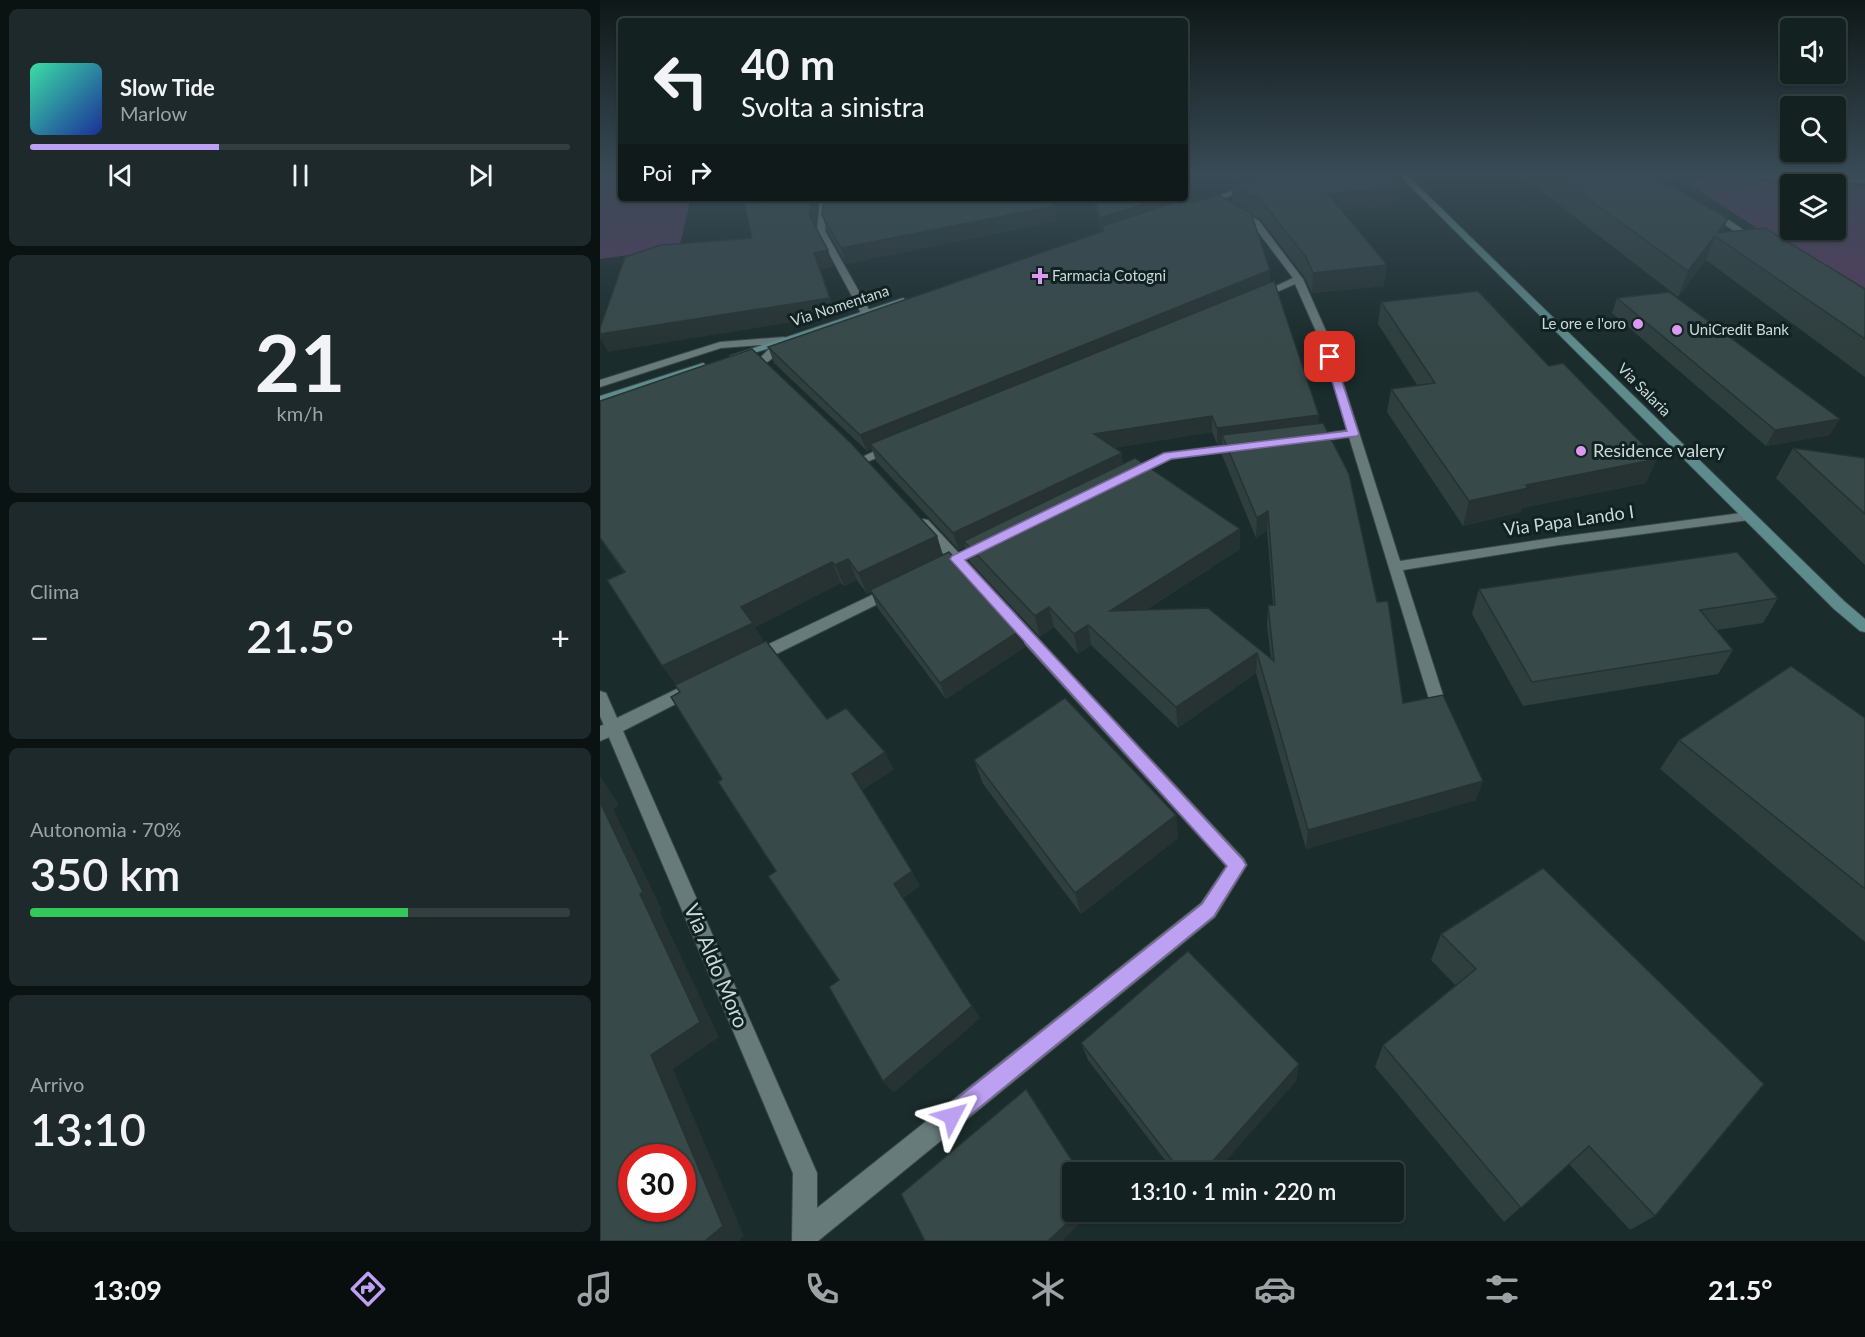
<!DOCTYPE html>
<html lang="it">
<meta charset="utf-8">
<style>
:root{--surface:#142121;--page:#1d292a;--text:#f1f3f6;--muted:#9da3a5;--line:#333e3f;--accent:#bca0f2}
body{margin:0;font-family:Lato,sans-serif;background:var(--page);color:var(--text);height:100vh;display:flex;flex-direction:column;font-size:22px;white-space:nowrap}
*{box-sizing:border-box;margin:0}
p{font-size:20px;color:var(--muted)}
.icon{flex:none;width:33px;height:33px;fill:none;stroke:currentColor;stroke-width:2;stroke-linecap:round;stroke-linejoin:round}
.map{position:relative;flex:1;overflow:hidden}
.side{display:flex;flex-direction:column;gap:9px;padding:9px;background:#0b1212;width:600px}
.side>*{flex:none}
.guide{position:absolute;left:18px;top:18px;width:570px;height:183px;border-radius:6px;box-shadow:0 2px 4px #0004,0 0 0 2px var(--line);background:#142121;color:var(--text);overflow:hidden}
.fabs{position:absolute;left:1180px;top:18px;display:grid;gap:12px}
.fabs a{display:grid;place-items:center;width:66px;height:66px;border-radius:6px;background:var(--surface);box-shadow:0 2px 4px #0004,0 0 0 2px var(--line);font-size:30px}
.speed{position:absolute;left:18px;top:1144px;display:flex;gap:12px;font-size:30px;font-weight:700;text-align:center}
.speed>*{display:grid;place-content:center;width:78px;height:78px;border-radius:50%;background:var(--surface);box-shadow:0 2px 4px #0004,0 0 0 2px var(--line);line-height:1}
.speed .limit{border:9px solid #d22;background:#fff;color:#111}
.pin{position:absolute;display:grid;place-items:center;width:51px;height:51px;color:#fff;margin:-26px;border-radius:12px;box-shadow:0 3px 9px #0006}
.me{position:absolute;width:66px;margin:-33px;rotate:51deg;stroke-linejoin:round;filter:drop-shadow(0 0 4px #0008)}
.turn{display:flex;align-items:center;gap:21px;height:126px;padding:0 24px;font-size:27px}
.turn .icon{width:78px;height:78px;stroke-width:2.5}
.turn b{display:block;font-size:42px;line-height:51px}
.then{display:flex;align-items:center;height:57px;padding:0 24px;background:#0003;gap:12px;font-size:22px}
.big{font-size:45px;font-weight:600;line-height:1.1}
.side .tile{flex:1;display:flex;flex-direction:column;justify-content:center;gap:9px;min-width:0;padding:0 21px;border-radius:9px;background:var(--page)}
.side .dial{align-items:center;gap:0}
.dial b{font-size:78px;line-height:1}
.song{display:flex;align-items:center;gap:18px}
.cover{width:72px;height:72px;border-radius:9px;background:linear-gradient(135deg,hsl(160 70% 55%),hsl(230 70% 35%))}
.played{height:6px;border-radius:3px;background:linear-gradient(90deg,var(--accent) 35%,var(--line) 35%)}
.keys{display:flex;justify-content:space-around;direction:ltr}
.heat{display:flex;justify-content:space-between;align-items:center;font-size:33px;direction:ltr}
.charge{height:9px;border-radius:4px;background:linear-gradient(90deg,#34c759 70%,var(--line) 0)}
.trip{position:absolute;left:462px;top:1162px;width:342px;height:60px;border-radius:6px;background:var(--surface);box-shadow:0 2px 4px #0004,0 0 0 2px var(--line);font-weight:600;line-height:60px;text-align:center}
.tabs{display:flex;height:96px;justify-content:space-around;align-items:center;background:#080d0d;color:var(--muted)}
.tabs .icon{width:42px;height:42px}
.tabs .selected{color:var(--accent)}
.tabs b{font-size:27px;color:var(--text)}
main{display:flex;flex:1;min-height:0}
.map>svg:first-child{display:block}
</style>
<main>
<section class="side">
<div class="tile">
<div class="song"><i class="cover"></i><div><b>Slow Tide</b><p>Marlow</p></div></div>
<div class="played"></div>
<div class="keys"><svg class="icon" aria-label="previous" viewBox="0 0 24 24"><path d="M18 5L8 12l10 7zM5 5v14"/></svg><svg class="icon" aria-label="pause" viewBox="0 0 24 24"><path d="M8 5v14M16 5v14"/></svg><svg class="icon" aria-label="next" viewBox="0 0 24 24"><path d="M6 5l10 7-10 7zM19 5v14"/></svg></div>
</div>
<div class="tile dial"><b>21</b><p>km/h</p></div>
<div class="tile"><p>Clima</p>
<div class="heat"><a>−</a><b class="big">21.5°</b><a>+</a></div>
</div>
<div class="tile"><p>Autonomia · 70%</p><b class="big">350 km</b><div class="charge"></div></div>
<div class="tile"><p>Arrivo</p><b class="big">13:10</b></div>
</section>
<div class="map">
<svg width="1265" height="1241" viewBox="0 0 1265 1241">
<rect width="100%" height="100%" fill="#1b2c2c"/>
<g fill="#593b61" fill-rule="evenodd">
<polygon points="21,174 21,198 91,198 79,248 0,259 0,175"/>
<path d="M1113 178 1265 185V297L1085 182ZM1191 184H1236V230H1191Z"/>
</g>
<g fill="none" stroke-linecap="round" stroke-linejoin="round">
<defs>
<polygon id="lane" points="13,721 19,723 21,728 19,733 0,741 0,726"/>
<g id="street">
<polygon points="1099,174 1265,179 1265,183 1103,176"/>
<polygon points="220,198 228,198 225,231 271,313 269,315 261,313 217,231"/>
<polygon points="634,210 640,210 659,221 703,279 729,338 800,561 959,537 1149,512 1156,516 1149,520 959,545 803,570 843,695 841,699 835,701 829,699 749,437 711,443 705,439 711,435 747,430 719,338 695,284 661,299 653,297 693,278 653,225 634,214"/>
<polygon points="1111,210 1114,210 1160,241 1153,243 1108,214 1108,210"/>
<path d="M184 337 189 340C178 354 162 372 142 369L141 367 159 359 174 344 121 348 0 387V380L120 342Z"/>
<polygon points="292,443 296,444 296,450 264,463 258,459"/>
<polygon points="640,443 644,444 644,450 571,459 532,478 524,478 522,475 564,453"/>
<polygon points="323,519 328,520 644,859 647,865 615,917 218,1241 192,1241 193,1173 5,728 0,716 0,691 6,693 17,718 83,686 89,684 95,686 97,690 95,694 23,731 217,1173 217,1208 601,903 626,866 318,526 316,523"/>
<polygon points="291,586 296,587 298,591 296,595 162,661 150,661 148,657 150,653"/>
</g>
<g id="secondary">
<polygon points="798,174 806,174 1244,601 1265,619 1265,632 1260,631 1234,609"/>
<polygon points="648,185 655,187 605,205 598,203"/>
<polygon points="303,298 308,301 306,303 139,358 130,356"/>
<polygon points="103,363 108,366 107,368 0,403 0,396"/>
</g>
</defs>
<use href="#lane" stroke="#394747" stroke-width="2"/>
<use href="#street" stroke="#394747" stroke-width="2"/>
<use href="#secondary" stroke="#394747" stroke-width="2"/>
<use href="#lane" fill="#687b7b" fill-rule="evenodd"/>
<use href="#street" fill="#687b7b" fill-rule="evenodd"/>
<use href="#secondary" fill="#5e8c8c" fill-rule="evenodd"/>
</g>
<g fill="#2f3f3e" fill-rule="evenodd">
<polygon points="919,174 1050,174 1123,233 1265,289 1265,377 1106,260 1078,297"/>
<path d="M632 186 798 205 743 211 784 286 712 293 705 278 661 220 652 215 670 282 719 415 718 423 777 602 803 703 876 800 706 849 656 673 578 728 491 645 478 654 454 627 440 637 370 562 365 547 359 550 276 461 272 449 267 451 174 363 168 347 502 232 493 198H575V203L632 202ZM612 432 617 444 622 443V455L656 538 667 531 673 605H668L667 626 671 659 546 610 640 549 524 464 514 448Z"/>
<polygon points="454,206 457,221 246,264 227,231 222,215"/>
<polygon points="1017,298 1230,435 1166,446 1012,313"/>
<polygon points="781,302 1046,483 922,508 921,512 863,526 787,412 791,389 817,385 778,324"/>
<polygon points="0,401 337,536 343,555 425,647 346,699 277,607 271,592 267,594 257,580 244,586 241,583 155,627 164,642 227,719 294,769 262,790 320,886 303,898 380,1018 294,1092 283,1081 239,980 122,779 76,685 24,573 0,539"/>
<polygon points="1193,448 1265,458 1265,565 1176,478"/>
<polygon points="879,589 1178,598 1163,623 1117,630 1133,650 1118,674 923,706 872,614"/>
<polygon points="1265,718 1265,942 1060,769 1079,740"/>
<polygon points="374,760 576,815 578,838 481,914 383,784"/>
<polygon points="943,868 1055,1216 1030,1230 969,1164 904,1222 775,1067 783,1045 855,985 831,960 841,934"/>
<polygon points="481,1043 699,1064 696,1081 615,1173 575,1173 488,1060"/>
</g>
<g fill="#263332">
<polygon points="800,186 798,205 727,213 728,194"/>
<polygon points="211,198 218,198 215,231 209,215"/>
<polygon points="563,198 575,198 576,208 503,226 503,231 502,232 500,218"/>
<polygon points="454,206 457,221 246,264 241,248"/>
<polygon points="1128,219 1120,239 1117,233"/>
<polygon points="1115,236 1106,260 1078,297 1088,271"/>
<polygon points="228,250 234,267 220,270 214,253"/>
<polygon points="787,265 784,286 712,293 713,273"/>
<polygon points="670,270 670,285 270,444 272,449 267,451 260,435"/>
<polygon points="230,298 236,315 8,352 0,338 0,334"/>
<polygon points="719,415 718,431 622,435 622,443 617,444 617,428"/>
<polygon points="612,416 612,432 497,451 494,434"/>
<polygon points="1240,419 1230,435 1166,446 1175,430"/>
<polygon points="522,453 524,470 364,541 365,547 359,550 353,533"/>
<polygon points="1057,459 1046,483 922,508 921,512 863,526 869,501 926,485"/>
<polygon points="668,511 667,531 656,538 657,518"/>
<polygon points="640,529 640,549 513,631 510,611"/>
<polygon points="337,536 343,557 270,590 271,592 267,594 258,573"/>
<polygon points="248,559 257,580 244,586 235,565"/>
<polygon points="232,562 241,583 155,627 165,644 77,686 62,666 141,607"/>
<polygon points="449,607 454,627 440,637 435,616"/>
<polygon points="488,625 491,645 478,654 474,634"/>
<polygon points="421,630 425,647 346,699 340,683"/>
<polygon points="657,653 656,673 578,728 576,707"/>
<polygon points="285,752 294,769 261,790 252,774"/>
<polygon points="0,776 19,805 13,809 62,910 60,912 119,1037 73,1069 144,1236 138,1241 105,1241 51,1055 40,894 0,802"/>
<polygon points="883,781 876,800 706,849 708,830"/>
<polygon points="576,815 578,838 481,914 475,893"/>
<polygon points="312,871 320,886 302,899 294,884"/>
<polygon points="372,1006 380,1018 294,1092 283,1081"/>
<polygon points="699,1064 696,1081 615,1173 602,1173"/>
<polygon points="479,1212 492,1212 462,1241 448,1241"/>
</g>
<g fill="#374948" stroke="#263332" stroke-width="1.5" fill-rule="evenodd">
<polygon points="666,174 787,174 800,186 728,194 787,265 713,273 706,257 661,200 632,186"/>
<polygon points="954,174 1050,174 1069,186 1072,186 1128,219 1117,233 1165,228 1265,289 1265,339 1115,236 1088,271"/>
<polygon points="619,195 651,213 670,270 260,435 168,347 504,231 503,226 586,199 593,203"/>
<polygon points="143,198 211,198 209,215 228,250 214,253 230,298 0,334 0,328 25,257 61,245 152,238"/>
<polygon points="224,198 447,198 454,206 241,248 222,215"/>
<polygon points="495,198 563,198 500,218"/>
<polygon points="674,281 719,415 617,428 612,416 494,434 522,453 353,533 270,444"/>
<polygon points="878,291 949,366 963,363 1057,459 926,485 928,488 869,501 791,389 835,383 781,302"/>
<polygon points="1069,292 1240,419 1175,430 1017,298"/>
<polygon points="152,349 251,443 337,536 258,573 248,559 235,565 232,562 141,607 153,623 62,666 7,580 25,572 0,538 0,401"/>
<polygon points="723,423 749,474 777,602 788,601 803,703 843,695 883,781 708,830 657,653 576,707 488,625 474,634 449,607 435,616 364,541 535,458 640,529 510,611 608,608 674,661 668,605 675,605 668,511 657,518 622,435"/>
<polygon points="1193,448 1265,458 1265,514"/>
<polygon points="349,552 421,630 340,683 270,590"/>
<polygon points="1137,552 1178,598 1100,610 1133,650 932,682 879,589"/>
<polygon points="166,641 227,719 246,708 285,752 252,774 312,871 294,884 372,1006 283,1081 229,987 239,980 168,876 176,871 118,782 122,779 71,697 80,692 75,685"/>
<polygon points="1191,666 1265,718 1265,889 1079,740"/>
<polygon points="465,698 576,815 475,893 374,760"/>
<path d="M0 802 43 892 40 894 100 1022 51 1055 123 1226 105 1241H0ZM32 1158H82V1209H32Z"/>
<polygon points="943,868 1164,1084 1055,1216 989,1146 921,1208 783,1045 876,969 841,934"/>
<polygon points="588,951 699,1064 602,1173 582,1173 481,1043"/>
<polygon points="426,1089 480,1173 472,1173 472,1212 479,1212 448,1241 325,1241 301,1194"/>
</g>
<linearGradient id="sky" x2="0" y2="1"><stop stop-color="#0f1818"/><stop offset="0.5" stop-color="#394b56"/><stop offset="1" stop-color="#394b56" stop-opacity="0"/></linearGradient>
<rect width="1265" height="347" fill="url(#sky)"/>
<polygon fill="#bca0f2" stroke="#7a689d" stroke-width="1.5" points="730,354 734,357 759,434 757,436 571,459 365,560 643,860 646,865 614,916 359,1124 352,1127 344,1124 341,1116 344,1109 602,904 627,866 350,559 352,556 564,453 747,431 725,357"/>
<g fill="#df98f1" stroke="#122" stroke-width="2">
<path d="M437 267h6v6h6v6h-6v6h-6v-6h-6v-6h6z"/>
<circle cx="1038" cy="324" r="6"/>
<circle cx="1077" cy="330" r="6"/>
<circle cx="981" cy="451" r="6"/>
</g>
<g text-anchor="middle" stroke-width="6" stroke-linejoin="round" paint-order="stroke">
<g font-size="15" fill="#ced8d8" stroke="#122" text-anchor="start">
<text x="452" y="281">Farmacia Cotogni</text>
<text x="1026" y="329" text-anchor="end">Le ore e l'oro</text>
<text x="1089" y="335">UniCredit Bank</text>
</g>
<g font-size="15" fill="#ced8d8" stroke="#122">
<text transform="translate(240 306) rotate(-18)" y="5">Via Nomentana</text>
<text transform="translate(1044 390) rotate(45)" y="5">Via Salaria</text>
</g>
<g font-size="18" fill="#ced8d8" stroke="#122" text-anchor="start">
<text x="993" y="457">Residence valery</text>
</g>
<g font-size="18" fill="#ced8d8" stroke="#122">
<text transform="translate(969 521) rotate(-8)" y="6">Via Papa Lando I</text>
</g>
<g font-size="21" fill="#ced8d8" stroke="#122">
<text transform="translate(116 966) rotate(67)" y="7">Via Aldo Moro</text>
</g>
</g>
</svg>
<div class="fabs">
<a><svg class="icon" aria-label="sound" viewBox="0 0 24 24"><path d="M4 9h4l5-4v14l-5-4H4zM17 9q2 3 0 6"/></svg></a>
<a><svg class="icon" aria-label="search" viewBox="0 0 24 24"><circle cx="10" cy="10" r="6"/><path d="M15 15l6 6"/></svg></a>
<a><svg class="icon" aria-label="layers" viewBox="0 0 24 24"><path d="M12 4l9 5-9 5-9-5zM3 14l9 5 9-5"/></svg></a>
</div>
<div class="speed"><div class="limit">30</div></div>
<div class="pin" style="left:730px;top:357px;background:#d93025"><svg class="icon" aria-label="arrive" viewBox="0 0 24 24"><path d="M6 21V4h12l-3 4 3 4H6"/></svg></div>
<svg class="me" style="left:352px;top:1116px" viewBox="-20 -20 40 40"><path d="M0-17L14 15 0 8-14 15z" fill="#bca0f2" stroke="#fff" stroke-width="4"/></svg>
<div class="trip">13:10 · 1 min · 220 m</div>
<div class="guide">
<div class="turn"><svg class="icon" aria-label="left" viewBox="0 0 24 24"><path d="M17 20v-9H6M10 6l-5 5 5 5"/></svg><div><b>40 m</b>Svolta a sinistra</div></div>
<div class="then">Poi<svg class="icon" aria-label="right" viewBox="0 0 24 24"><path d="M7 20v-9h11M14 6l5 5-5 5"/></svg></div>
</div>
</div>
</main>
<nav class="tabs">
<b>13:09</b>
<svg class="icon selected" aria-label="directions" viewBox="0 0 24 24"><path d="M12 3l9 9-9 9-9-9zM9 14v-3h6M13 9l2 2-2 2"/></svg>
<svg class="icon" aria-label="music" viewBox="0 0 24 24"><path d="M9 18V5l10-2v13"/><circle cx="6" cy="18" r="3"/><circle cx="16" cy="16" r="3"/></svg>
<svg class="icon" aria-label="phone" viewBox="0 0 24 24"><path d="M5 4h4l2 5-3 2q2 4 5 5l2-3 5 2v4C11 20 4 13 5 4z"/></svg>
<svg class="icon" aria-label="climate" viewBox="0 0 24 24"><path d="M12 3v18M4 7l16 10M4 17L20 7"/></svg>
<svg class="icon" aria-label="car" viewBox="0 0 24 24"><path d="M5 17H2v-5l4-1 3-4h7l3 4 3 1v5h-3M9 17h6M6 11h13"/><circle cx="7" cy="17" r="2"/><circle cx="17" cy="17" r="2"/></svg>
<svg class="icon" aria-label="filters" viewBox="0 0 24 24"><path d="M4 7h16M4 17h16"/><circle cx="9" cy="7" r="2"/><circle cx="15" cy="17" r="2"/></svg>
<b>21.5°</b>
</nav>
